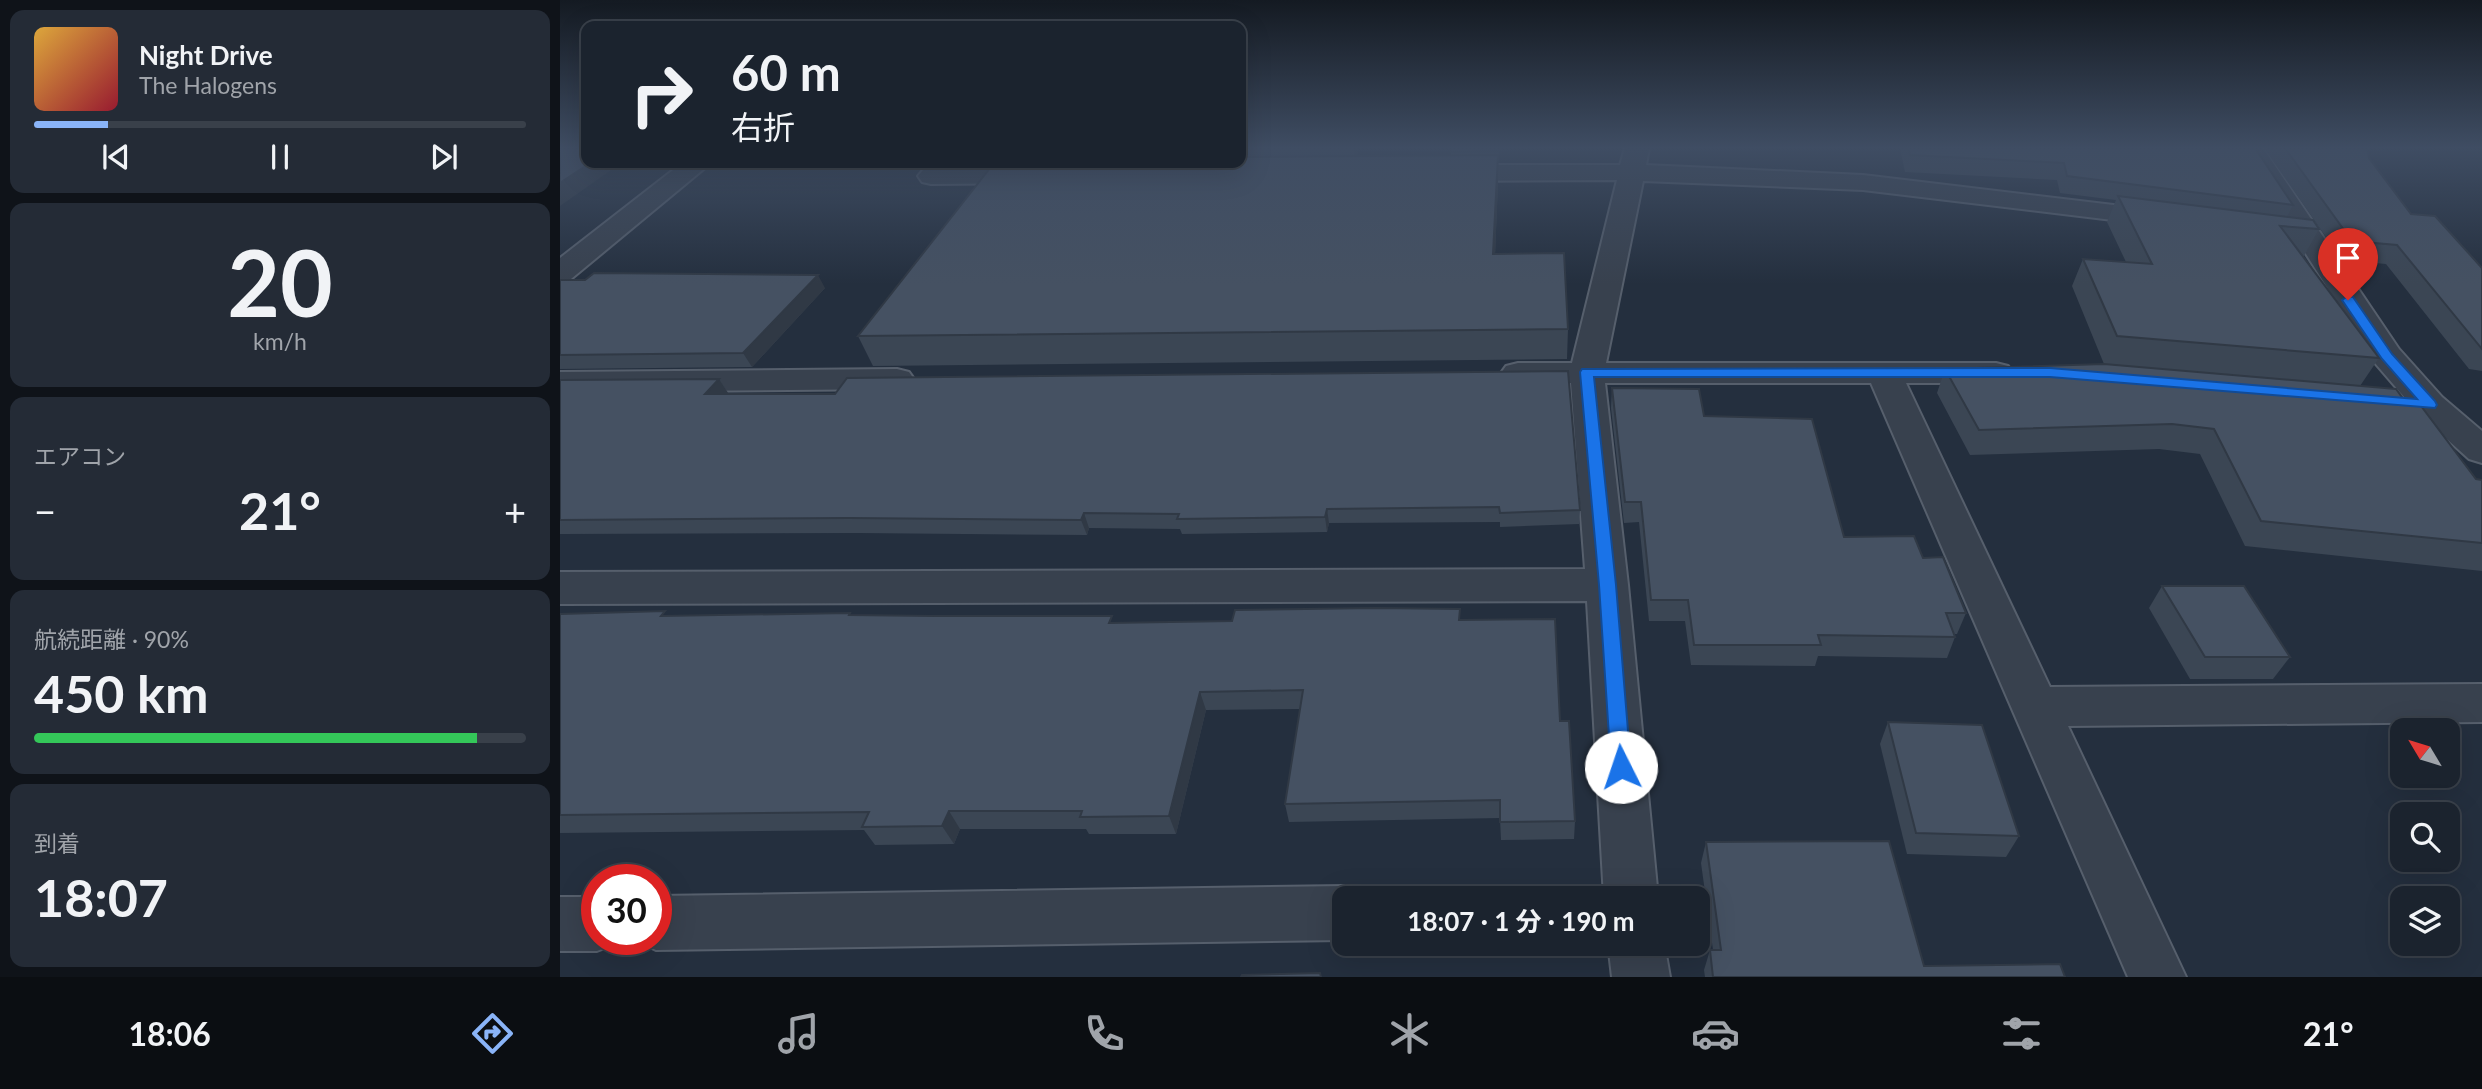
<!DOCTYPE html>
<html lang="ja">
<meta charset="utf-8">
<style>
:root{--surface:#1b232e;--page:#242b36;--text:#f1f3f6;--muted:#a0a4aa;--line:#39404a;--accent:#8ab4f8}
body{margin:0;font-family:Lato,"Noto Sans JP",sans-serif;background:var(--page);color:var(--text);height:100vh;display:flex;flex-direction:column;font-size:26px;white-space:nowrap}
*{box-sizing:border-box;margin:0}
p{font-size:23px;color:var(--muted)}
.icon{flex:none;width:38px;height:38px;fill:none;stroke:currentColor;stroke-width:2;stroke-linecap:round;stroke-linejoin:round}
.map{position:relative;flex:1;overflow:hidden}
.sheet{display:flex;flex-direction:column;gap:10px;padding:10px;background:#0f1319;width:560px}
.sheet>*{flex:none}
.hud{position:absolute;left:21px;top:21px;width:665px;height:147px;border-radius:14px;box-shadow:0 7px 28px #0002,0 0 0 2px var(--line);background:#1b232e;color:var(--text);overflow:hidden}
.needle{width:46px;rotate:308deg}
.controls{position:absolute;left:1830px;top:718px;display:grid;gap:14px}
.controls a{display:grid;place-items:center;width:70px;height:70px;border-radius:14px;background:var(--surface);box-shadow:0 7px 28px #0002,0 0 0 2px var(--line);font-size:35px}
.speed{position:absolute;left:21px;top:864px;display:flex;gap:14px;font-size:35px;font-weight:700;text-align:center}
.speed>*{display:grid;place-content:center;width:91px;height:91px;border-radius:50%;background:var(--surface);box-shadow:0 7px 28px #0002,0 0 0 2px var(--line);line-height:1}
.speed .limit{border:10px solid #d22;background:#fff;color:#111}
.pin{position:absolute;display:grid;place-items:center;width:60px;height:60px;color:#fff;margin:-72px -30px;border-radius:50% 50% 50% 0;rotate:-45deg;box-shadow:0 0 7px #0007}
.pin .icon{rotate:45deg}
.me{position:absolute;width:77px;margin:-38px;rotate:356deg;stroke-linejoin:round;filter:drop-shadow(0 0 5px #0008)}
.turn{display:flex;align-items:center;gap:24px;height:147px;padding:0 35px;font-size:32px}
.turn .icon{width:91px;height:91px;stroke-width:2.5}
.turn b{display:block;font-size:49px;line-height:60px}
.big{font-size:52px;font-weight:700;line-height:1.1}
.sheet .tile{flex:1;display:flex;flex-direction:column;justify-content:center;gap:10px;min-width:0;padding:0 24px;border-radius:14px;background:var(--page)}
.sheet .dial{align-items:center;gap:0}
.dial b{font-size:91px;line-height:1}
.song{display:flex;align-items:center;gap:21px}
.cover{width:84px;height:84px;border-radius:10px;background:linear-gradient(135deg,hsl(40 70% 55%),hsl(350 70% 35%))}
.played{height:7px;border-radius:4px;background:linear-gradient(90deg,var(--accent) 15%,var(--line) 15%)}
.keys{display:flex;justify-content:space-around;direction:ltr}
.heat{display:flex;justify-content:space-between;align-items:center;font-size:38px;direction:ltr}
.charge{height:10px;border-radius:5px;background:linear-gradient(90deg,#34c759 90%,var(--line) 0)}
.trip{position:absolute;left:772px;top:886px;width:378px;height:70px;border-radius:14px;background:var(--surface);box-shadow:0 7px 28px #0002,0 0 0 2px var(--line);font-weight:700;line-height:70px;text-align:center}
.tabs{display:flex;height:112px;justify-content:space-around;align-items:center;background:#0b0e12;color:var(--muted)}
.tabs .icon{width:49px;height:49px}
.tabs .on{color:var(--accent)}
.tabs b{font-size:32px;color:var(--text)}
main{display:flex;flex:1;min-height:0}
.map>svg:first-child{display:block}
</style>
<main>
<section class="sheet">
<div class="tile">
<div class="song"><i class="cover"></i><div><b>Night Drive</b><p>The Halogens</p></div></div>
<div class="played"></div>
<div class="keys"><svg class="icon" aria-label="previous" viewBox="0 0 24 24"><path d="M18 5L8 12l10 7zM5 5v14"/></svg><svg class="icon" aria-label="pause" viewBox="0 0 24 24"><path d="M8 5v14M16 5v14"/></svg><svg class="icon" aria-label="next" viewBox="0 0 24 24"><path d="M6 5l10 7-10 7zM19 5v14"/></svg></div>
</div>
<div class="tile dial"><b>20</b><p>km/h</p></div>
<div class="tile"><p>エアコン</p>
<div class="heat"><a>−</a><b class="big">21°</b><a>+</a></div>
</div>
<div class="tile"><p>航続距離 · 90%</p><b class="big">450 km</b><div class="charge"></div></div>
<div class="tile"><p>到着</p><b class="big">18:07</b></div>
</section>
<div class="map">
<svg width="1922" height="977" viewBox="0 0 1922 977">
<rect width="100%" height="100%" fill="#242f3e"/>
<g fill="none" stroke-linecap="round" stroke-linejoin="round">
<defs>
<g id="minor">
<polygon points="1065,148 1089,148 1086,165 1303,175 1612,212 1616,218 1612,224 1602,226 1303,190 1083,181 1046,363 1436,363 1448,366 1453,373 1448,380 1436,383 1346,383 1490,687 1922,684 1922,722 1508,726 1626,977 1568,977 1311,383 1045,383 1068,585 1098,898 1044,898 1027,601 0,604 0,572 1025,569 1011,383 958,383 946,380 941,373 946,366 958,363 1012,363 1057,180 884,181 875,178 871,173 875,168 884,165 1060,165"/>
<polygon points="369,163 396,163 392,168 474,167 483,169 487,175 483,181 474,183 371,184 362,182 358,176"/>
<polygon points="337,369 349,372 354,379 349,386 337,389 0,392 0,372"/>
<polygon points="784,886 804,894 805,898 784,898 784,940 96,950 75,940 96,940 96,896"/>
<polygon points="0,897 37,897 37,940 58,940 57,943 37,951 0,951"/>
<polygon points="1048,943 1104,943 1110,977 1052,977"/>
</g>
<g id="tertiary">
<polygon points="1679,148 1703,148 1839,349 1882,397 1922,431 1922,463 1909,459 1858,413 1815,363"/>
<polygon points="122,163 151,163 11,279 0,282 0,258"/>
</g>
</defs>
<use href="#minor" stroke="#565f6c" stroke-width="4"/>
<use href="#tertiary" stroke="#565f6c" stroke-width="4"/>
<use href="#minor" fill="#38414e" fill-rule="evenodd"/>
<use href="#tertiary" fill="#38414e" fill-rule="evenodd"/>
</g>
<g fill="#3b4654">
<polygon points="681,148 798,148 797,156 891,156 891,148 939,148 939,161 938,161 938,182 935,254 1008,329 1007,359 313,366 298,336 681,163"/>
<polygon points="1340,148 1695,148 1733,205 1727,217 1759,229 1744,256 1743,256 1819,358 1800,386 1847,404 1916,479 1922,480 1922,571 1685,546 1640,454 1599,449 1410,455 1377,393 1385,369 1544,364 1512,286 1523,259 1566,262 1547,222 1556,200 1500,193 1497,180 1345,172"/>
<polygon points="1704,148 1807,148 1809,158 1851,214 1922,268 1922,371 1909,369 1826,264 1782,260"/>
<polygon points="207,163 281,163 208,164"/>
<polygon points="0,280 265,288 192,367 0,369"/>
<polygon points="159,379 168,393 167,394 1020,510 1019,524 940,527 940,522 769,523 767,532 622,534 620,529 529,528 527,535 298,533 0,534 0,380"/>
<polygon points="1052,388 1144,416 1284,537 1363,558 1406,613 1397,634 1394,634 1395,637 1387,658 1258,656 1255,666 1131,665 1125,621 1089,621 1079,522 1064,523 1051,408"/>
<polygon points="1602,586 1730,657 1713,679 1630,679 1589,608"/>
<polygon points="900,609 900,620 1000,721 1015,821 1014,839 941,840 940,818 729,822 725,804 740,709 646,710 616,834 529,834 526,829 400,829 394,844 315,845 304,830 0,833 0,614 109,616 291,615 555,623 672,621"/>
<polygon points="1328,722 1459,836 1446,857 1347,854 1320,744"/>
<polygon points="1146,842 1364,966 1505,977 1145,977 1144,970 1150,950 1153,950 1141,863"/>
</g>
<g fill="#303945">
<polygon points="794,148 798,148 795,162"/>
<polygon points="938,155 938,182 934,284 933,254"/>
<polygon points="30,163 61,163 0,206 0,183"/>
<polygon points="258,275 265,288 192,367 183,353"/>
<polygon points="159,379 168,393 154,408 145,394"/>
<polygon points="767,509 769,523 767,532 765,517"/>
<polygon points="524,513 529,528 527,535 521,520"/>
<polygon points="640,692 646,710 616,834 609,816"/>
<polygon points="389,811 400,829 394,844 382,826"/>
</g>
<g fill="#455162" stroke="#303945" stroke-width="2">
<polygon points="0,148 26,148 26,163 30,163 0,183"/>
<polygon points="891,148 939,148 939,151 891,152"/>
<polygon points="1348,148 1695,148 1733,205 1507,176 1504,163 1350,155"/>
<polygon points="1725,148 1807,148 1809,158 1851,214 1875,216 1922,268 1922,349 1837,245 1792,241"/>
<polygon points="938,155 933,254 1004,253 1008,329 298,336 434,163 681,163 681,157"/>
<polygon points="1558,196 1753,220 1759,229 1720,226 1819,358 1557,336 1523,259 1592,264"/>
<polygon points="34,273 258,275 183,353 0,355 0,280 25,280"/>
<polygon points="1544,364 1836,389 1847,404 1861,406 1916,479 1922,480 1922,543 1701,521 1654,429 1612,424 1419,430 1385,369"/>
<polygon points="1008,371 1020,510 940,513 939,507 767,509 765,517 617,519 619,514 524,513 521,520 289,518 0,520 0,380 159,379 145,394 275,394 287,378"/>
<polygon points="1052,388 1139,389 1144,416 1252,419 1284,537 1354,536 1363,558 1383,557 1406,613 1386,613 1395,637 1258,635 1261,645 1134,645 1128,600 1091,600 1081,502 1065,502"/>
<polygon points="1602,586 1684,586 1730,657 1645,657"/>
<polygon points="815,608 900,609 899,620 995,619 1000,721 1009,721 1015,821 940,822 940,800 725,804 743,690 640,692 609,816 520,817 522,811 389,811 382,826 302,827 309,812 0,815 0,614 105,611 101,616 290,613 289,615 374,616 552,616 549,623 672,621 675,610"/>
<polygon points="1328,722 1422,725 1459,836 1356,833"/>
<polygon points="1329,841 1364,966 1500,964 1505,977 1153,977 1150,950 1161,950 1146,842"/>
<polygon points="760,973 761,977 681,977 682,975"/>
</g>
<linearGradient id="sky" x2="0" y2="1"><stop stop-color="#141a22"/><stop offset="0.52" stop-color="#3f4d63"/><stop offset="1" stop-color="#3f4d63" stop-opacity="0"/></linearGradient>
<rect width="1922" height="284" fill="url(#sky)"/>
<polygon fill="#1a73e8" stroke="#114b97" stroke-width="2" points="1788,296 1793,297 1832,354 1875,401 1877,405 1875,408 1490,377 1034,377 1056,585 1071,767 1068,774 1061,776 1054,774 1051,767 1039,585 1020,372 1022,369 1490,368 1857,399 1822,359 1782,300"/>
</svg>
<div class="controls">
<a><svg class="needle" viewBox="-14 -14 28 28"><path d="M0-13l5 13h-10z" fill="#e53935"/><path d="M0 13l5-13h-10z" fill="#a0a4aa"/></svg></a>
<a><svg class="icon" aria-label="search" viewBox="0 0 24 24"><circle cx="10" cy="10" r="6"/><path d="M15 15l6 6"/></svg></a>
<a><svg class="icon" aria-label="layers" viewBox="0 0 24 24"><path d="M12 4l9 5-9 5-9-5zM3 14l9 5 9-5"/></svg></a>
</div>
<div class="speed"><div class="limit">30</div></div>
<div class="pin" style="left:1788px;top:300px;background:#d93025"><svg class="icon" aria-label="arrive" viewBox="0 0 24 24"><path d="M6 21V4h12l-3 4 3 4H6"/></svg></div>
<svg class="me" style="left:1061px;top:767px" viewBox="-20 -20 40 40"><circle r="19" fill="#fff"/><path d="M0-13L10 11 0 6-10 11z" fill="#1a73e8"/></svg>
<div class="trip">18:07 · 1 分 · 190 m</div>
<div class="hud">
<div class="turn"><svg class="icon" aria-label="right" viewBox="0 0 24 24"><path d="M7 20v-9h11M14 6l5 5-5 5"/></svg><div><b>60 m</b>右折</div></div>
</div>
</div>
</main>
<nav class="tabs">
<b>18:06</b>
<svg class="icon on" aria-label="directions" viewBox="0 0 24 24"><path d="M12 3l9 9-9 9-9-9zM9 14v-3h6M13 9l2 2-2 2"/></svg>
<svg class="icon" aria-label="music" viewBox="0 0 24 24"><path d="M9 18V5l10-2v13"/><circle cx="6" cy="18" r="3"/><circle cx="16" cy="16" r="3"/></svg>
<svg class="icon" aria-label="phone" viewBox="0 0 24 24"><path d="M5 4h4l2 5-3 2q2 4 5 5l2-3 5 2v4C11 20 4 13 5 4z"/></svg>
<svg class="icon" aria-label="climate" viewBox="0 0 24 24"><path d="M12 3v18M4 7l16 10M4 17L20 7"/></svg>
<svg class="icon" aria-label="car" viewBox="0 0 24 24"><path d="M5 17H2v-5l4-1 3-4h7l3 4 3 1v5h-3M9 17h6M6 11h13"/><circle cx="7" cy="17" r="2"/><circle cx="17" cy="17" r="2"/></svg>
<svg class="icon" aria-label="filters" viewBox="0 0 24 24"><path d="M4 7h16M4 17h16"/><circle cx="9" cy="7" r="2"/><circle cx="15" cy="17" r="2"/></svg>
<b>21°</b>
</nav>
